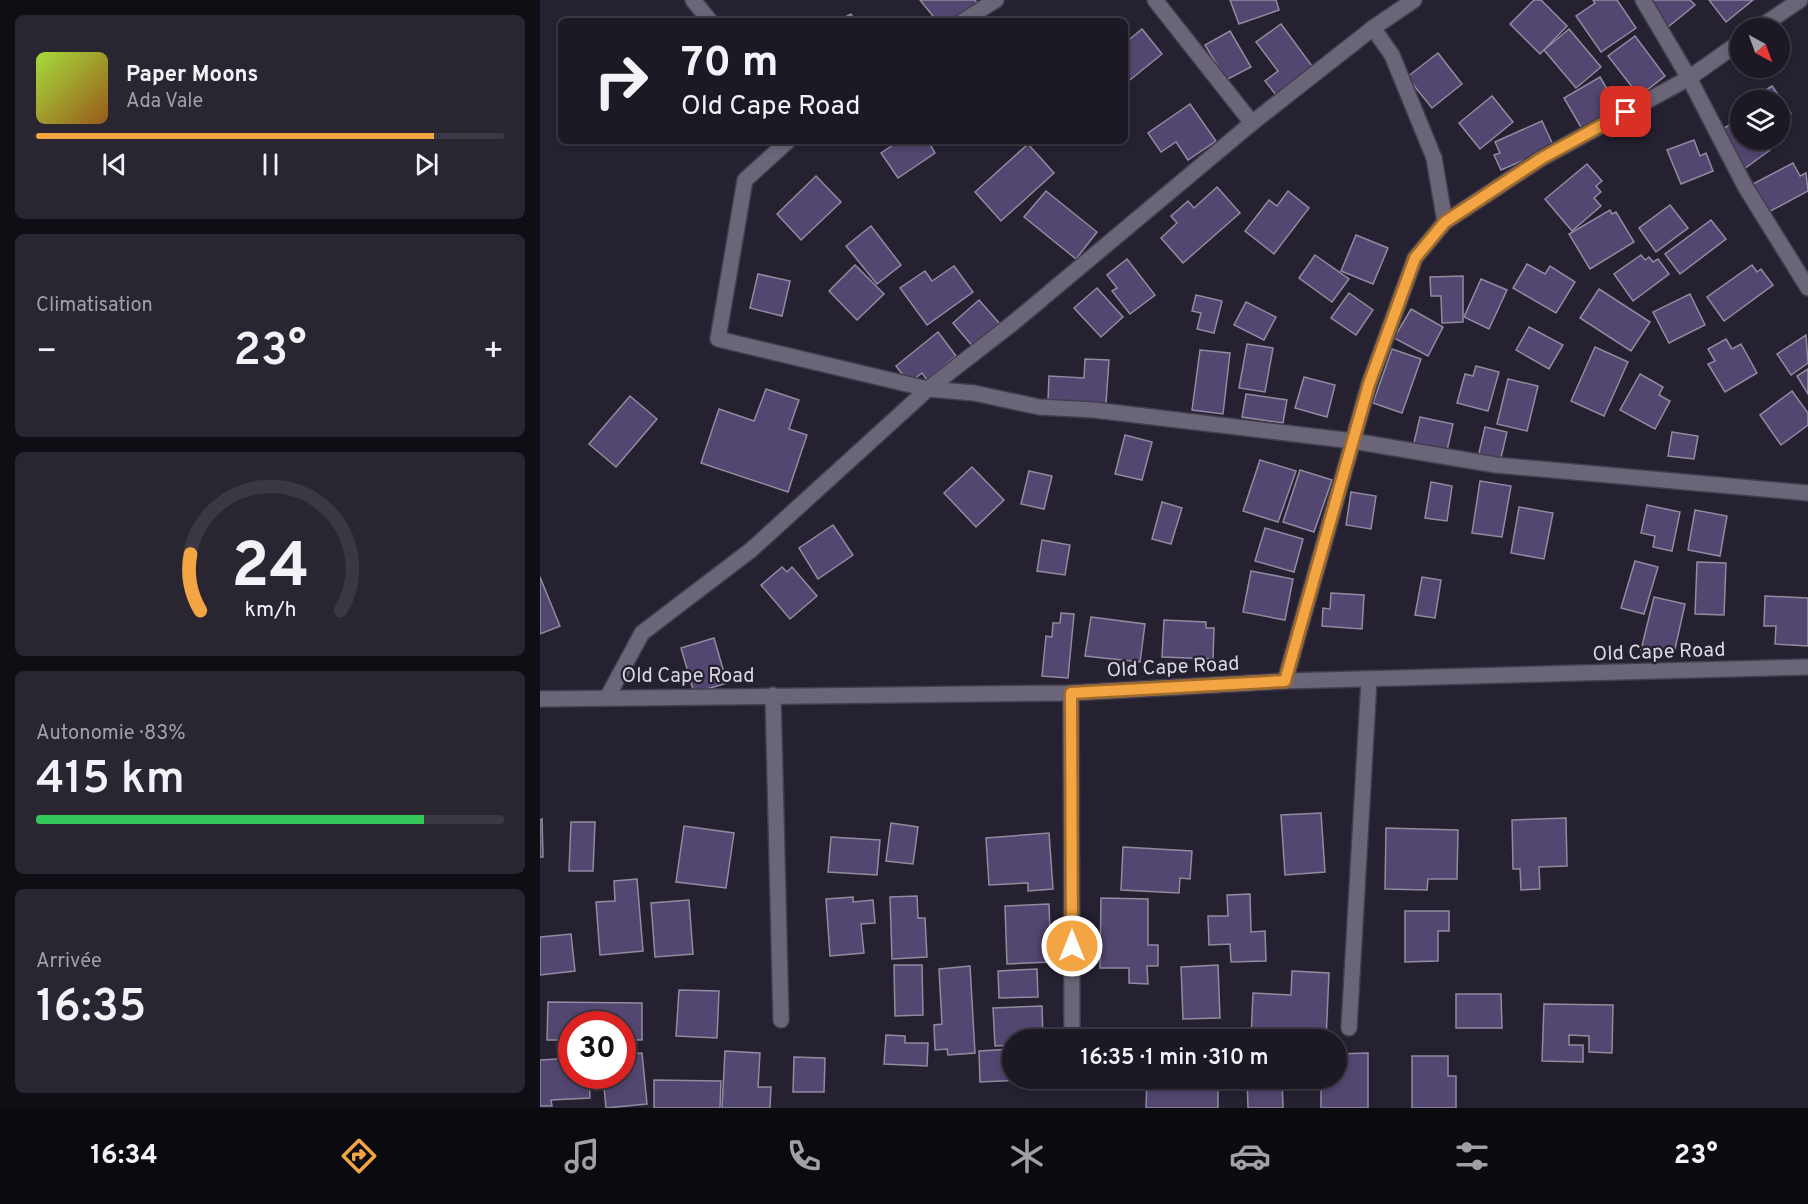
<!DOCTYPE html>
<html lang="fr">
<meta charset="utf-8">
<style>
:root{--surface:#1c1925;--page:#292632;--text:#f1f3f6;--muted:#a0a0a7;--line:#3a3842;--accent:#f3a443}
body{margin:0;font-family:Overpass,sans-serif;background:var(--page);color:var(--text);height:100vh;display:flex;flex-direction:column;font-size:22px;white-space:nowrap}
*{box-sizing:border-box;margin:0}
p{font-size:20px;color:var(--muted)}
.icon{flex:none;width:33px;height:33px;fill:none;stroke:currentColor;stroke-width:2;stroke-linecap:round;stroke-linejoin:round}
.map{position:relative;flex:1;overflow:hidden}
.details{display:flex;flex-direction:column;gap:15px;padding:15px;background:#0f0e14;width:540px}
.details>*{flex:none}
.hud{position:absolute;left:18px;top:18px;width:570px;height:126px;border-radius:9px;box-shadow:0 3px 9px #0003,0 0 0 2px var(--line);background:#1c1925;color:var(--text);overflow:hidden}
.needle{width:39px;rotate:139deg}
.fabs{position:absolute;left:1190px;top:18px;display:grid;gap:12px}
.fabs a{display:grid;place-items:center;width:60px;height:60px;border-radius:50%;background:var(--surface);box-shadow:0 3px 9px #0003,0 0 0 2px var(--line);font-size:30px}
.speed{position:absolute;left:18px;top:1011px;display:flex;gap:12px;font-size:30px;font-weight:700;text-align:center}
.speed>*{display:grid;place-content:center;width:78px;height:78px;border-radius:50%;background:var(--surface);box-shadow:0 3px 9px #0003,0 0 0 2px var(--line);line-height:1}
.speed .limit{border:9px solid #d22;background:#fff;color:#111}
.pin{position:absolute;display:grid;place-items:center;width:51px;height:51px;color:#fff;margin:-26px;border-radius:12px;box-shadow:0 3px 9px #0006}
.me{position:absolute;width:66px;margin:-33px;rotate:0deg;stroke-linejoin:round;filter:drop-shadow(0 0 4px #0008)}
.turn{display:flex;align-items:center;gap:21px;height:126px;padding:0 24px;font-size:27px}
.turn .icon{width:78px;height:78px;stroke-width:2.5}
.turn b{display:block;font-size:42px;line-height:51px}
.big{font-size:45px;font-weight:600;line-height:1.1}
.details .card{flex:1;display:flex;flex-direction:column;justify-content:center;gap:9px;min-width:0;padding:0 21px;border-radius:9px;background:var(--page)}
.details .dial{align-items:center;gap:0}
.dial svg{height:156px;overflow:visible;fill:none;stroke:var(--line);stroke-width:7;stroke-linecap:round;text-anchor:middle}
.dial text{fill:var(--text);stroke:none}
.song{display:flex;align-items:center;gap:18px}
.cover{width:72px;height:72px;border-radius:9px;background:linear-gradient(135deg,hsl(80 70% 55%),hsl(30 70% 35%))}
.played{height:6px;border-radius:3px;background:linear-gradient(90deg,var(--accent) 85%,var(--line) 85%)}
.keys{display:flex;justify-content:space-around;direction:ltr}
.heat{display:flex;justify-content:space-between;align-items:center;font-size:33px;direction:ltr}
.charge{height:9px;border-radius:4px;background:linear-gradient(90deg,#34c759 83%,var(--line) 0)}
.trip{position:absolute;left:462px;top:1029px;width:345px;height:60px;border-radius:30px;background:var(--surface);box-shadow:0 3px 9px #0003,0 0 0 2px var(--line);font-weight:600;line-height:60px;text-align:center}
.menu{display:flex;height:96px;justify-content:space-around;align-items:center;background:#0b0a0f;color:var(--muted)}
.menu .icon{width:42px;height:42px}
.menu .on{color:var(--accent)}
.menu b{font-size:27px;color:var(--text)}
main{display:flex;flex:1;min-height:0}
.map>svg:first-child{display:block}
</style>
<main>
<section class="details">
<div class="card">
<div class="song"><i class="cover"></i><div><b>Paper Moons</b><p>Ada Vale</p></div></div>
<div class="played"></div>
<div class="keys"><svg class="icon" aria-label="previous" viewBox="0 0 24 24"><path d="M18 5L8 12l10 7zM5 5v14"/></svg><svg class="icon" aria-label="pause" viewBox="0 0 24 24"><path d="M8 5v14M16 5v14"/></svg><svg class="icon" aria-label="next" viewBox="0 0 24 24"><path d="M6 5l10 7-10 7zM19 5v14"/></svg></div>
</div>
<div class="card"><p>Climatisation</p>
<div class="heat"><a>−</a><b class="big">23°</b><a>+</a></div>
</div>
<div class="card dial"><svg viewBox="0 0 100 80">
<path d="M14 69A42 42 0 1 1 86 69"/>
<path d="M14 69A42 42 0 0 1 9 40" stroke="#f3a443"/>
<text x="50" y="56" font-size="32" font-weight="700">24</text>
<text x="50" y="72" font-size="11">km/h</text>
</svg></div>
<div class="card"><p>Autonomie · 83%</p><b class="big">415 km</b><div class="charge"></div></div>
<div class="card"><p>Arrivée</p><b class="big">16:35</b></div>
</section>
<div class="map">
<svg width="1268" height="1108" viewBox="0 0 1268 1108">
<rect width="100%" height="100%" fill="#252131"/>
<g fill="#534671" stroke="#908b9f" stroke-width="1.5">
<polygon points="380,0 435,0 438,4 415,21 397,21"/>
<polygon points="690,0 736,0 739,10 699,24"/>
<polygon points="994,0 1001,0 1027,26 1000,54 970,24"/>
<polygon points="1053,0 1077,0 1096,28 1061,52 1036,16 1055,3"/>
<polygon points="1106,0 1150,0 1155,5 1128,27"/>
<polygon points="1169,0 1213,0 1186,22"/>
<polygon points="311,14 315,21 298,21"/>
<polygon points="741,24 772,66 736,95 725,81 738,71 716,42"/>
<polygon points="602,29 622,54 585,84 585,43"/>
<polygon points="1029,29 1061,67 1036,88 1004,50"/>
<polygon points="690,31 711,67 686,80 665,45"/>
<polygon points="1095,36 1125,76 1099,96 1068,56"/>
<polygon points="898,53 922,84 892,108 867,77"/>
<polygon points="1060,77 1078,108 1042,129 1024,98"/>
<polygon points="1232,86 1251,113 1239,121 1239,100 1210,100"/>
<polygon points="952,96 973,122 940,149 919,123"/>
<polygon points="650,104 676,141 648,160 636,142 621,152 608,133"/>
<polygon points="1200,118 1200,140 1223,140 1230,150 1204,169 1178,132"/>
<polygon points="1002,121 1014,147 961,170 954,155 960,153 955,142"/>
<polygon points="1154,140 1160,156 1166,153 1173,171 1141,184 1127,150"/>
<polygon points="359,141 388,141 395,153 358,178 341,153"/>
<polygon points="488,144 514,173 461,221 435,192"/>
<polygon points="1253,163 1260,176 1266,173 1268,191 1225,214 1209,186"/>
<polygon points="1047,164 1062,181 1056,186 1061,192 1054,198 1061,206 1032,231 1005,199"/>
<polygon points="276,176 301,202 261,240 237,214"/>
<polygon points="677,187 700,213 643,263 621,238 637,223 631,216 648,201 654,208"/>
<polygon points="506,191 557,232 536,259 484,217"/>
<polygon points="748,191 769,208 734,254 705,231 729,200 737,206"/>
<polygon points="1130,205 1148,228 1116,252 1099,228"/>
<polygon points="1070,210 1072,214 1076,212 1094,242 1050,269 1029,234"/>
<polygon points="1171,220 1186,239 1140,274 1125,254"/>
<polygon points="331,226 361,265 337,284 306,246"/>
<polygon points="816,235 848,248 833,284 801,271"/>
<polygon points="775,255 809,279 792,302 759,278"/>
<polygon points="1101,255 1105,260 1109,257 1113,262 1118,259 1129,274 1093,301 1074,274"/>
<polygon points="587,259 615,295 590,314 572,291 577,288 567,275"/>
<polygon points="987,264 1005,274 1010,266 1035,282 1016,313 973,288"/>
<polygon points="315,265 344,294 317,320 289,291"/>
<polygon points="1212,265 1217,272 1221,269 1233,285 1184,321 1167,297"/>
<polygon points="414,266 433,292 387,325 360,288 385,271 392,281"/>
<polygon points="218,274 250,281 242,316 210,308"/>
<polygon points="923,276 923,322 902,323 901,296 891,296 890,277"/>
<polygon points="941,279 967,290 949,329 924,317"/>
<polygon points="557,288 583,317 561,337 534,308"/>
<polygon points="1059,289 1110,322 1091,351 1040,318"/>
<polygon points="809,293 833,310 816,335 791,318"/>
<polygon points="1150,294 1165,325 1129,343 1113,312"/>
<polygon points="656,295 682,301 674,333 657,329 661,313 652,311"/>
<polygon points="439,300 460,324 434,348 413,323"/>
<polygon points="706,302 736,317 724,340 694,325"/>
<polygon points="871,309 903,327 888,356 854,338"/>
<polygon points="989,327 1023,345 1009,369 976,350"/>
<polygon points="398,332 416,356 387,380 382,373 369,383 356,366"/>
<polygon points="1266,335 1268,363 1251,375 1237,354"/>
<polygon points="1186,339 1192,349 1201,344 1217,373 1185,392 1168,364 1175,361 1168,349"/>
<polygon points="707,344 733,348 725,392 699,388"/>
<polygon points="1055,347 1088,362 1064,416 1031,401"/>
<polygon points="852,349 881,359 862,413 833,403"/>
<polygon points="660,350 690,353 683,414 652,410"/>
<polygon points="545,359 569,360 566,404 508,401 509,376 544,378"/>
<polygon points="936,366 959,372 948,411 917,403 925,374 933,376"/>
<polygon points="1268,369 1268,394 1257,376"/>
<polygon points="1100,374 1123,387 1119,395 1130,401 1115,429 1080,410"/>
<polygon points="764,377 795,385 787,417 755,408"/>
<polygon points="968,379 998,386 987,431 957,424"/>
<polygon points="226,389 259,400 249,429 267,435 248,492 161,463 179,409 214,421"/>
<polygon points="1252,391 1268,413 1268,425 1241,445 1220,415"/>
<polygon points="706,394 747,400 743,423 702,417"/>
<polygon points="90,396 117,419 76,467 49,444"/>
<polygon points="880,417 913,424 906,455 873,447"/>
<polygon points="945,427 967,432 960,462 938,457"/>
<polygon points="1132,432 1158,436 1154,459 1128,456"/>
<polygon points="585,435 612,442 602,480 575,474"/>
<polygon points="720,460 756,471 738,522 703,511"/>
<polygon points="432,467 464,500 436,527 404,493"/>
<polygon points="760,470 792,480 774,532 743,522"/>
<polygon points="489,471 512,476 504,509 481,504"/>
<polygon points="940,481 971,486 962,537 932,533"/>
<polygon points="891,482 912,486 907,521 885,518"/>
<polygon points="811,492 836,496 831,529 806,525"/>
<polygon points="622,502 642,508 631,544 612,539"/>
<polygon points="1107,505 1140,512 1132,551 1113,547 1115,536 1101,533"/>
<polygon points="979,507 1013,513 1004,559 971,553"/>
<polygon points="1155,510 1187,516 1180,556 1148,550"/>
<polygon points="293,525 313,555 278,579 259,548"/>
<polygon points="725,528 763,539 754,572 715,561"/>
<polygon points="502,540 530,545 525,575 497,571"/>
<polygon points="1095,561 1118,567 1104,614 1081,608"/>
<polygon points="1157,562 1186,563 1184,615 1155,614"/>
<polygon points="242,567 247,572 252,567 277,596 250,619 221,585"/>
<polygon points="711,571 753,579 745,620 703,612"/>
<polygon points="0,577 20,626 0,634"/>
<polygon points="882,577 901,580 895,618 875,615"/>
<polygon points="791,593 824,595 822,629 782,626 783,608 790,609"/>
<polygon points="1225,596 1268,598 1268,646 1235,644 1236,626 1224,626"/>
<polygon points="1114,597 1145,604 1133,658 1101,650"/>
<polygon points="521,613 534,614 528,678 502,676 506,636 512,637 513,623 520,623"/>
<polygon points="551,617 605,624 600,662 545,656"/>
<polygon points="624,620 666,622 666,628 674,628 673,659 622,657"/>
<polygon points="174,638 187,683 154,693 141,648"/>
<polygon points="781,813 785,872 745,875 741,815"/>
<polygon points="1026,818 1027,866 999,867 1000,889 981,890 980,869 973,869 972,820"/>
<polygon points="2,819 3,857 0,857 0,820"/>
<polygon points="31,822 55,822 53,871 29,871"/>
<polygon points="351,823 378,827 373,864 346,861"/>
<polygon points="144,826 194,833 186,888 136,882"/>
<polygon points="846,828 918,830 917,879 888,879 887,890 845,889"/>
<polygon points="509,833 513,889 488,891 488,883 449,885 446,838"/>
<polygon points="291,837 340,840 337,875 288,872"/>
<polygon points="583,847 652,851 650,879 640,878 639,893 581,890"/>
<polygon points="97,879 103,951 60,955 56,902 75,901 74,881"/>
<polygon points="710,894 711,932 725,931 726,961 691,962 690,944 669,945 668,916 688,916 687,895"/>
<polygon points="377,896 378,918 385,918 387,957 352,959 350,897"/>
<polygon points="313,897 313,902 333,900 335,923 321,924 324,953 290,956 286,899"/>
<polygon points="561,898 608,899 608,945 618,945 618,966 607,966 608,984 589,983 589,968 560,968"/>
<polygon points="149,900 153,954 115,957 111,903"/>
<polygon points="509,904 511,962 467,964 465,906"/>
<polygon points="865,911 909,911 909,931 898,931 898,961 865,962"/>
<polygon points="31,934 35,971 0,975 0,937"/>
<polygon points="354,965 382,965 383,1015 355,1016"/>
<polygon points="678,965 680,1018 643,1019 641,967"/>
<polygon points="430,966 435,1053 408,1055 407,1049 395,1050 394,1025 402,1024 399,969"/>
<polygon points="497,969 498,997 459,998 458,971"/>
<polygon points="752,971 789,973 786,1040 711,1040 713,993 751,995"/>
<polygon points="139,990 179,991 177,1038 136,1036"/>
<polygon points="916,994 961,994 962,1028 916,1028"/>
<polygon points="8,1002 102,1003 102,1040 82,1040 82,1024 32,1024 32,1040 7,1040"/>
<polygon points="1004,1004 1073,1005 1072,1053 1049,1052 1049,1036 1029,1035 1029,1045 1043,1045 1043,1062 1002,1061"/>
<polygon points="502,1006 503,1040 472,1040 472,1045 455,1046 453,1008"/>
<polygon points="346,1035 365,1036 365,1043 388,1043 387,1066 344,1064"/>
<polygon points="472,1049 472,1078 483,1080 440,1082 439,1051"/>
<polygon points="185,1051 220,1053 218,1087 231,1087 230,1108 182,1108"/>
<polygon points="102,1053 107,1104 66,1108 63,1076 82,1076 82,1055"/>
<polygon points="828,1053 828,1108 781,1108 781,1078 796,1078 796,1054"/>
<polygon points="872,1056 908,1056 908,1076 916,1076 916,1108 872,1108"/>
<polygon points="254,1057 285,1058 284,1092 253,1092"/>
<polygon points="32,1058 32,1076 49,1076 50,1098 11,1100 12,1106 0,1106 0,1060"/>
<polygon points="607,1078 678,1078 678,1108 606,1108"/>
<polygon points="707,1078 742,1078 743,1108 708,1108"/>
<polygon points="114,1080 181,1081 180,1108 114,1108"/>
</g>
<g fill="none" stroke-linecap="round" stroke-linejoin="round">
<defs>
<g id="minor">
<polyline points="153,0 170,21"/>
<polyline points="615,0 712,123"/>
<polyline points="1103,0 1149,78 1206,188 1268,288"/>
<polyline points="423,21 456,0"/>
<polyline points="833,28 852,55 894,158 905,222"/>
<polyline points="1219,28 1260,0"/>
<polyline points="248,141 205,180 178,339 388,389 434,393 499,407 554,410 813,441 956,465 1268,493"/>
<polyline points="745,681 829,384 875,258 905,222 1002,158 1149,78 1200,42"/>
<polyline points="531,693 532,1038"/>
<polyline points="233,695 241,1020"/>
<polyline points="68,696 102,633 211,550 388,389 473,323 712,123 833,28 874,0"/>
<polyline points="0,699 531,693 745,681 1268,667"/>
<polyline points="809,1028 829,680"/>
</g>
</defs>
<use href="#minor" stroke="#423e4d" stroke-width="18"/>
<use href="#minor" stroke="#6a6579" stroke-width="15"/>
</g>
<g fill="none" stroke-linecap="round" stroke-linejoin="round">
<defs>
<polyline id="route" points="532,946 531,693 745,681 829,384 875,258 905,222 1002,158 1086,112"/>
</defs>
<use href="#route" stroke="#9e6b2c" stroke-width="15"/>
<use href="#route" stroke="#f3a443" stroke-width="10"/>
</g>
<g text-anchor="middle" stroke-width="4.5" stroke-linejoin="round" paint-order="stroke">
<g font-size="20" fill="#dad7e2" stroke="#252131">
<text transform="translate(1119 651) rotate(-2)" y="7">Old Cape Road</text>
<text transform="translate(633 666) rotate(-3)" y="7">Old Cape Road</text>
<text x="148" y="682">Old Cape Road</text>
</g>
</g>
</svg>
<div class="fabs">
<a><svg class="needle" viewBox="-14 -14 28 28"><path d="M0-13l5 13h-10z" fill="#e53935"/><path d="M0 13l5-13h-10z" fill="#a0a0a7"/></svg></a>
<a><svg class="icon" aria-label="layers" viewBox="0 0 24 24"><path d="M12 4l9 5-9 5-9-5zM3 14l9 5 9-5"/></svg></a>
</div>
<div class="speed"><div class="limit">30</div></div>
<div class="pin" style="left:1086px;top:112px;background:#d93025"><svg class="icon" aria-label="arrive" viewBox="0 0 24 24"><path d="M6 21V4h12l-3 4 3 4H6"/></svg></div>
<svg class="me" style="left:532px;top:946px" viewBox="-20 -20 40 40"><circle r="17" fill="#f3a443" stroke="#fff" stroke-width="3"/><path d="M0-11L8 9 0 5-8 9z" fill="#fff"/></svg>
<div class="trip">16:35 · 1 min · 310 m</div>
<div class="hud">
<div class="turn"><svg class="icon" aria-label="right" viewBox="0 0 24 24"><path d="M7 20v-9h11M14 6l5 5-5 5"/></svg><div><b>70 m</b>Old Cape Road</div></div>
</div>
</div>
</main>
<nav class="menu">
<b>16:34</b>
<svg class="icon on" aria-label="directions" viewBox="0 0 24 24"><path d="M12 3l9 9-9 9-9-9zM9 14v-3h6M13 9l2 2-2 2"/></svg>
<svg class="icon" aria-label="music" viewBox="0 0 24 24"><path d="M9 18V5l10-2v13"/><circle cx="6" cy="18" r="3"/><circle cx="16" cy="16" r="3"/></svg>
<svg class="icon" aria-label="phone" viewBox="0 0 24 24"><path d="M5 4h4l2 5-3 2q2 4 5 5l2-3 5 2v4C11 20 4 13 5 4z"/></svg>
<svg class="icon" aria-label="climate" viewBox="0 0 24 24"><path d="M12 3v18M4 7l16 10M4 17L20 7"/></svg>
<svg class="icon" aria-label="car" viewBox="0 0 24 24"><path d="M5 17H2v-5l4-1 3-4h7l3 4 3 1v5h-3M9 17h6M6 11h13"/><circle cx="7" cy="17" r="2"/><circle cx="17" cy="17" r="2"/></svg>
<svg class="icon" aria-label="filters" viewBox="0 0 24 24"><path d="M4 7h16M4 17h16"/><circle cx="9" cy="7" r="2"/><circle cx="15" cy="17" r="2"/></svg>
<b>23°</b>
</nav>
